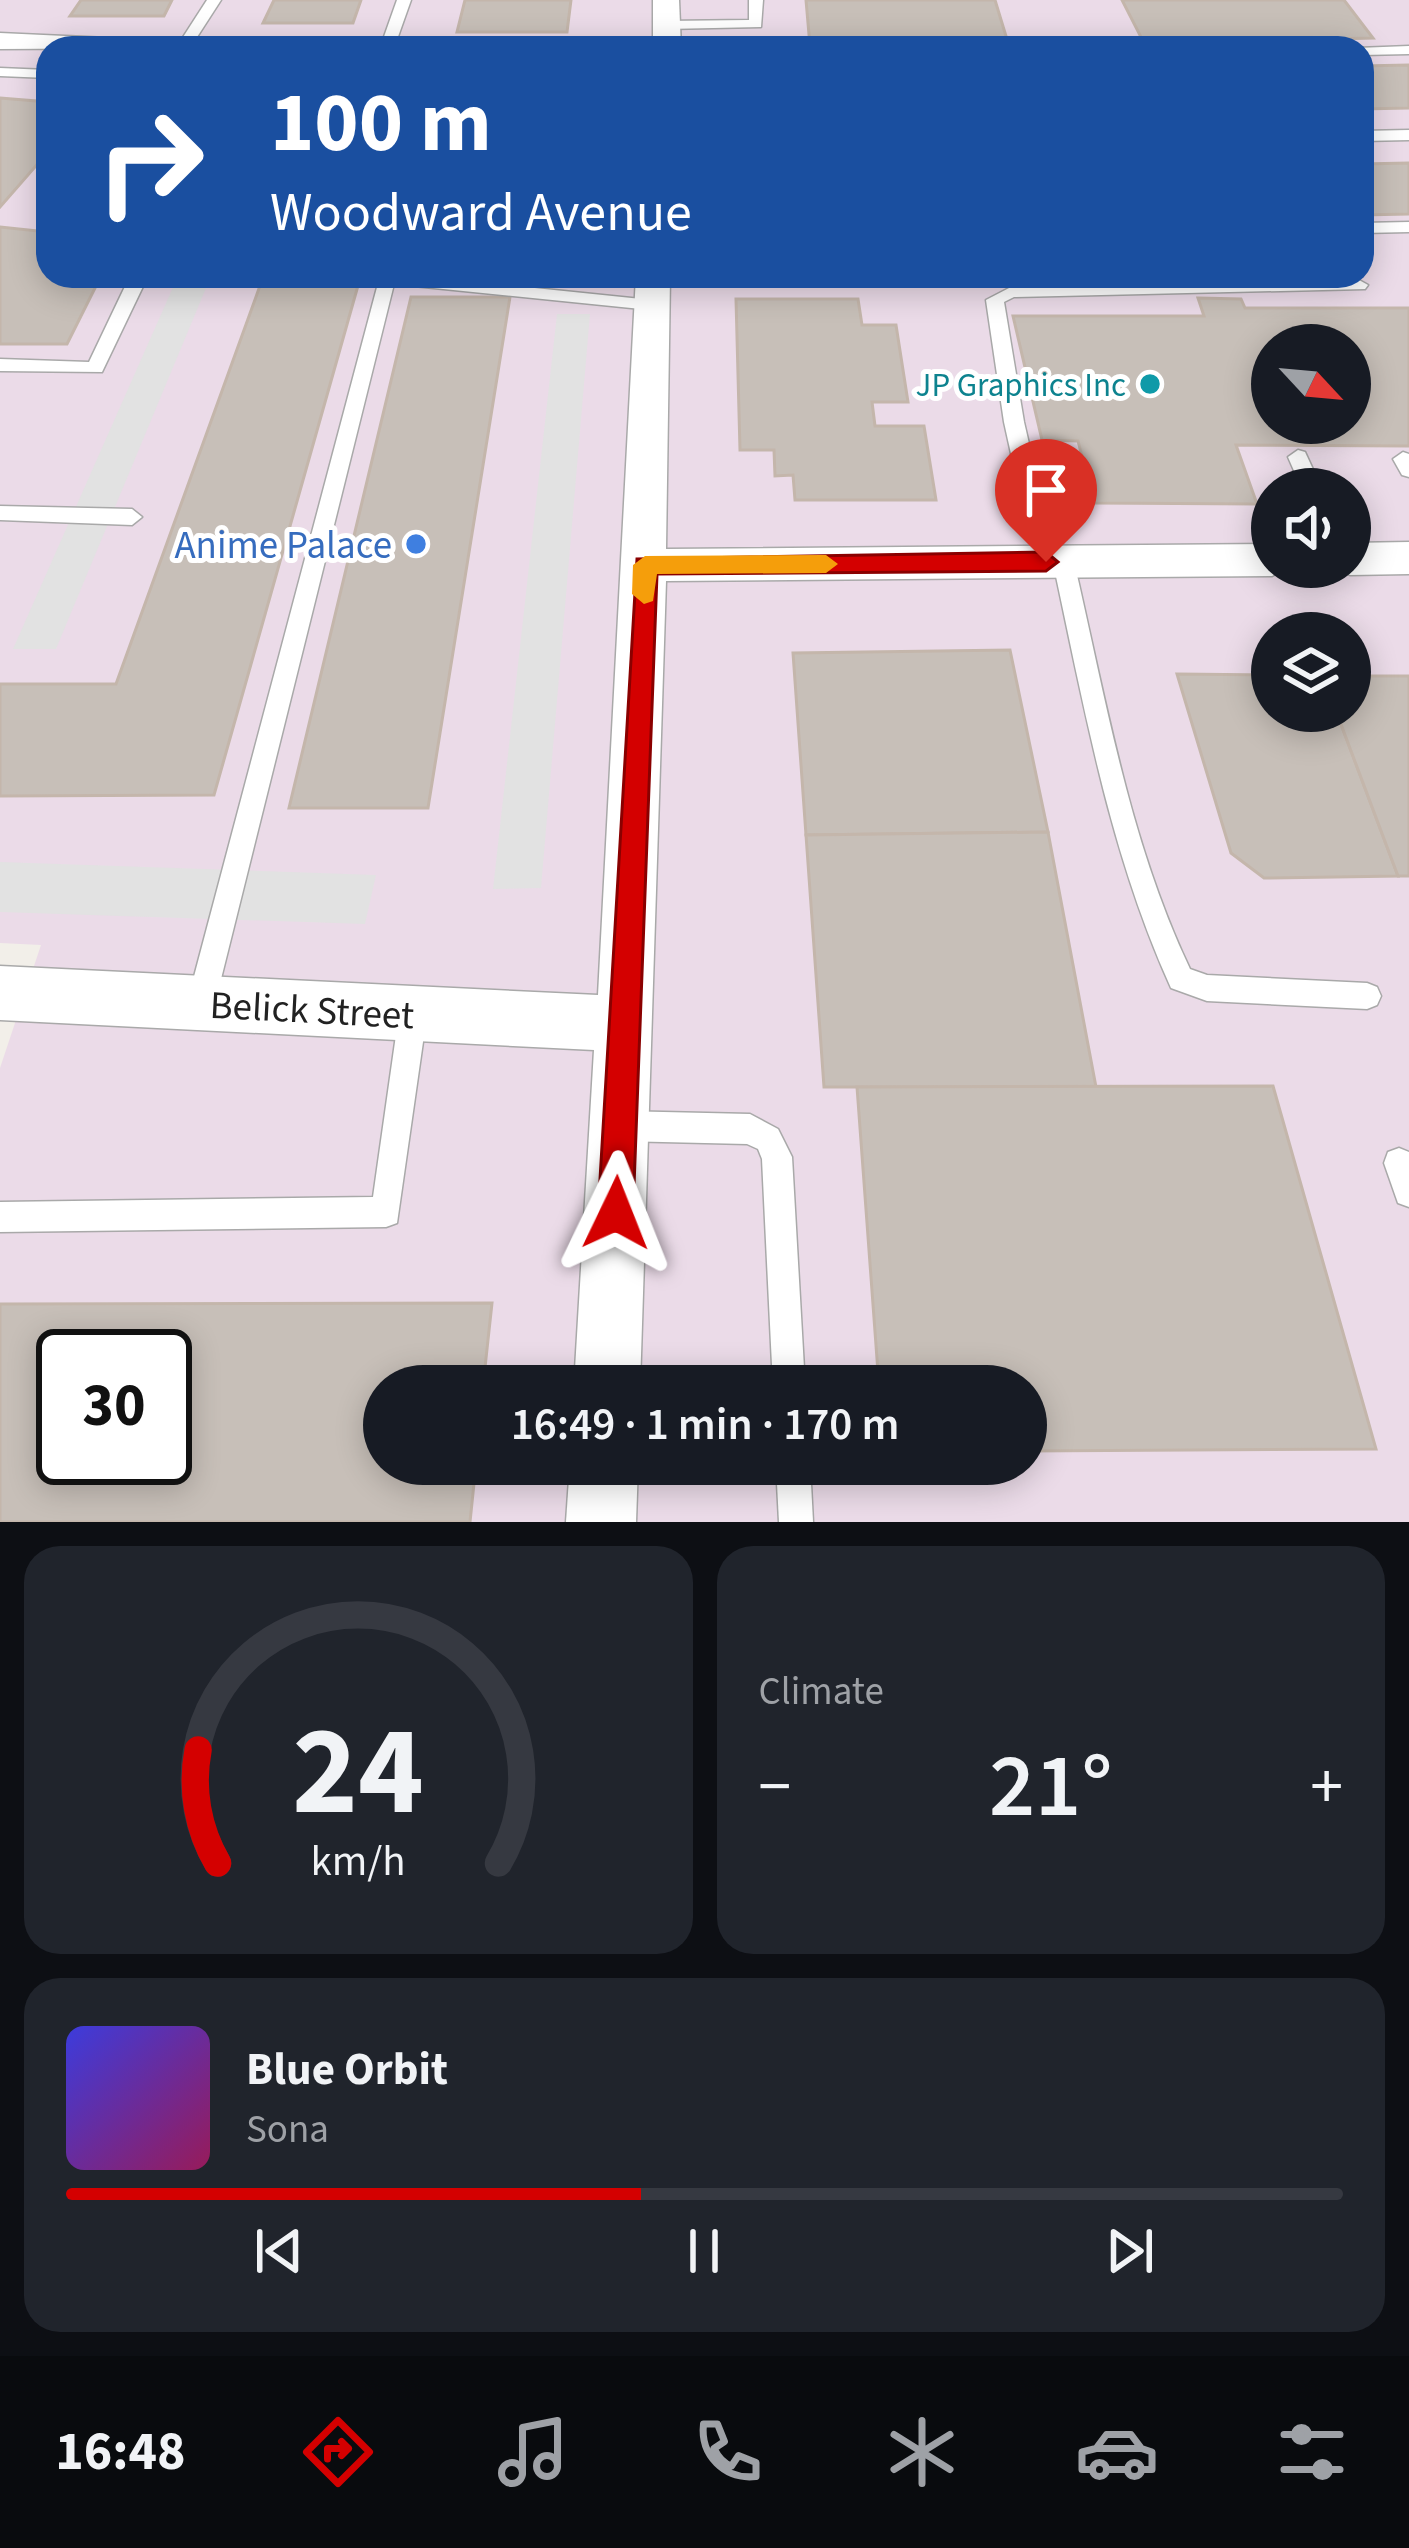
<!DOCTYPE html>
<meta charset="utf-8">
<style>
:root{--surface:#171b24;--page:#20242c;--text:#f1f3f6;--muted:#9ea1a6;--line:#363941;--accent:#d40000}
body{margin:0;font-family:"Source Sans 3",sans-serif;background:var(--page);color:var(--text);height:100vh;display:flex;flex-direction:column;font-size:45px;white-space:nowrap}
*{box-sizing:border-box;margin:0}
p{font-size:39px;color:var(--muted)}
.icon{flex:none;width:66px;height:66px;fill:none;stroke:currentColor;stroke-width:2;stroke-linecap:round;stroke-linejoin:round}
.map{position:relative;height:1522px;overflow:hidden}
.drawer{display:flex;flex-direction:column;gap:24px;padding:24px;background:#0d0f14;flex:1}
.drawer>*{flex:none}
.banner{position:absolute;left:36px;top:36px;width:1338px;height:252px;border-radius:36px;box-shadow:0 6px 30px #0003;background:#1a4fa0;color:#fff;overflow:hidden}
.needle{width:78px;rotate:116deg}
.controls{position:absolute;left:1251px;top:324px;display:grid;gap:24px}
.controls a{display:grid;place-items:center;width:120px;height:120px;border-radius:50%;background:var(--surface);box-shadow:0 6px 30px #0003;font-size:60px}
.speed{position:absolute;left:36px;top:1329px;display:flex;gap:24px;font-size:60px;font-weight:700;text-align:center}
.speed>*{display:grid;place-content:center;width:156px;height:156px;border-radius:50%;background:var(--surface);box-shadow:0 6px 30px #0003;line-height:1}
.speed .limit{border:6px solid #111;border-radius:18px;background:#fff;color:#111}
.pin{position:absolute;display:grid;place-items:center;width:102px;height:102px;color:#fff;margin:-123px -51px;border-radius:50% 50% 50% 0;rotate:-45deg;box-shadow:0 0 12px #0007}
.pin .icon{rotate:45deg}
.me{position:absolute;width:132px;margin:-66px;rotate:2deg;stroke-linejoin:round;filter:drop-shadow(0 0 9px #0008)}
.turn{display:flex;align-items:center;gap:42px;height:252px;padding:0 36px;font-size:54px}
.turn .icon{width:156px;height:156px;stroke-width:2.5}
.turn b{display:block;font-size:84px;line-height:102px}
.big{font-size:90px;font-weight:600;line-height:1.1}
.drawer .tile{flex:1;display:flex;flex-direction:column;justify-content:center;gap:18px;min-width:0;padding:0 42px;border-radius:36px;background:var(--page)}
.drawer .dial{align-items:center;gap:0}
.dial svg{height:312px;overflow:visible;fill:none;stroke:var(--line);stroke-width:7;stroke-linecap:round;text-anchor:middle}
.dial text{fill:var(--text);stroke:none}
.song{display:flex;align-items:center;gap:36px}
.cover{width:144px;height:144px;border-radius:18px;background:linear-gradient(135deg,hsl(240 70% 55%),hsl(330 70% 35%))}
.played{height:12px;border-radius:6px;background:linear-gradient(90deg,var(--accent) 45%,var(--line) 45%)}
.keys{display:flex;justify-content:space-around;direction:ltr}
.heat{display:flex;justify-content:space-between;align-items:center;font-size:66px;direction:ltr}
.drawer .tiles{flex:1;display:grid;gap:24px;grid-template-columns:1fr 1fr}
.tile:last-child{grid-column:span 2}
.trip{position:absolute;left:363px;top:1365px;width:684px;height:120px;border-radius:60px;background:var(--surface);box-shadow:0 6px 30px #0003;font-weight:600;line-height:120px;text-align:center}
.dock{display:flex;height:192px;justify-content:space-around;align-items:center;background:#090b0e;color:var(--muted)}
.dock .icon{width:84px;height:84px}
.dock .active{color:var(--accent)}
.dock b{font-size:54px;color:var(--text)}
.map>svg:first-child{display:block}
</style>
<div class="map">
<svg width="1409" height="1522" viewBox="0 0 1409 1522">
<rect width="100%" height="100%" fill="#f2efe9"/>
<path fill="#ebdbe8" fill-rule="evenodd" d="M0 0H1409V1522H0V1068L41 945 0 943ZM48 48H1362V276H48ZM1272 345H1350V423H1272ZM1272 489H1350V567H1272ZM1272 633H1350V711H1272ZM63 1356H165V1458H63ZM384 1386H1026V1464H384Z"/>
<g fill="#e2e2e2">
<polygon points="178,276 211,276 56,649 13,649"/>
<polygon points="557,314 590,314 541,888 493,889"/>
<polygon points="0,862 376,875 365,924 0,912"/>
</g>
<g fill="#c7bfb8" stroke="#c4b6ab" stroke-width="3" fill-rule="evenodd">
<polygon points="81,0 172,0 164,16 70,16"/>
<polygon points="274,0 361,0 353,23 263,23"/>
<polygon points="465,0 571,0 567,32 457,32"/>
<polygon points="806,0 995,0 1009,46 810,46"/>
<polygon points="1122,0 1344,0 1373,38 1144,43"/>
<polygon points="1409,65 1409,108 1362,109 1362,66"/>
<polygon points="0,98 48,102 48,152 0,207"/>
<polygon points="1409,163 1409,214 1362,215 1362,164"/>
<polygon points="0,227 48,232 48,276 101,276 67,344 0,344"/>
<polygon points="359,282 214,795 0,796 0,684 116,684 261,283"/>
<polygon points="411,297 510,297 428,808 289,808"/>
<path d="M1198 298 1241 299 1245 308H1409V446L1236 445 1257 504 1094 503 1078 441 1042 440 1013 316H1204ZM1272 345H1350V423H1272Z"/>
<polygon points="736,299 858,299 862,325 896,325 908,402 872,402 875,426 924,426 936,500 795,500 793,475 775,476 774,450 740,450"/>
<polygon points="1010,650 1048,832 806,835 793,653"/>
<polygon points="1177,674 1272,675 1272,711 1336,711 1398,876 1264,878 1231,853"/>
<polygon points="1350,676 1409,676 1409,876 1398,876 1336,711 1350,711"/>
<polygon points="1048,832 1096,1087 824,1087 806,835"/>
<polygon points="1273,1086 1376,1449 1026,1451 1026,1386 879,1386 857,1087"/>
<path d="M492 1303 483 1386H384V1464H476L470 1522H0V1304ZM63 1356H165V1458H63Z"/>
</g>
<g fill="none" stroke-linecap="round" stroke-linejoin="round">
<defs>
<g id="service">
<polygon points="207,0 221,0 190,48 176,48"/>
<polygon points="397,0 411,0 394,48 380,48"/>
<polygon points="749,0 763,0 761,27 666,29 659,25 666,21 749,20"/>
<polygon points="1409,46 1409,54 1362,55 1362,48 1357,48"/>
<polygon points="0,68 48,70 48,78 0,76"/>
<polygon points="1409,130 1409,140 1362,141 1362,131"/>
<polygon points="1409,222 1409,232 1362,233 1362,223"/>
<polygon points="130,276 148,276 102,372 0,371 0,359 89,362"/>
<polygon points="380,276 419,276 651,300 660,305 651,310 394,284 215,1003 211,1013 201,1016 191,1013 187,1003"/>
<path d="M1359 280 1368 285 1365 289 1014 297 1004 302 1024 422 1055 557 1063 554 1074 562C1106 700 1129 841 1190 969L1207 975 1367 983 1377 987 1381 996 1377 1005 1367 1009 1207 1001 1171 988C1110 854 1085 711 1054 567L1046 570 1035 562 1004 422 986 300 1011 287Z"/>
<polygon points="1298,450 1305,452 1322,489 1302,489 1288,457"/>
<polygon points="1403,452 1409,454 1409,477 1402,475 1393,459"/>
<polygon points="0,506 132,509 142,517 132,525 0,520"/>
<polygon points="413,1000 423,1004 427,1014 397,1223 386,1227 0,1232 0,1202 373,1197 399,1014 403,1004"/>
<polygon points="620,1111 750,1114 778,1129 792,1157 805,1386 773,1386 762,1159 758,1149 747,1144 620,1141 610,1136 605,1126 610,1116"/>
<polygon points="1399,1148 1409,1152 1409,1207 1398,1203 1384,1163 1388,1152"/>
<polygon points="776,1464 810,1464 813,1522 779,1522"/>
</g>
<g id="minor">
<polygon points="653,0 679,0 681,48 653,48"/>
<polygon points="0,33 152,40 166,48 0,49"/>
<polygon points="636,276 670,276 666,549 1272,544 1272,567 1289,567 1272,576 666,581 640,1386 574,1386 594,1050 0,1020 0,966 598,995"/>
<polygon points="1409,542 1409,574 1350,575 1333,567 1350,567 1350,543"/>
<polygon points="570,1464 638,1464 636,1522 566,1522"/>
</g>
</defs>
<use href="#service" stroke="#a9a9a9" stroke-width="3"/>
<use href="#minor" stroke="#a9a9a9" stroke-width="3"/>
<use href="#service" fill="#fff" fill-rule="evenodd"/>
<use href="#minor" fill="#fff" fill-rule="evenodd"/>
</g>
<polygon fill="#d40000" stroke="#8a0000" stroke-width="3" points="1046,552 1058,562 1046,571 657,574 633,1213 628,1225 616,1230 603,1225 598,1213 637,559"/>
<polygon fill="#f59e0b" points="826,555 838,564 826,573 657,574 653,601 644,604 632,594 633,565 645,556"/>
<circle fill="#0f9aa8" stroke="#fff" stroke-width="4.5" cx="1150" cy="384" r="12"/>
<circle fill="#3f7fe0" stroke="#fff" stroke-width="4.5" cx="416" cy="544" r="12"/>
<g text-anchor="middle" stroke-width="10" stroke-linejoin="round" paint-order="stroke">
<g font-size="33" fill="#0d838f" stroke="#fff" text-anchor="end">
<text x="1126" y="396">JP Graphics Inc</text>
</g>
<g font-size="39" fill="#366cbe" stroke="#fff" text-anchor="end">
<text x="392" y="558">Anime Palace</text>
</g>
<g font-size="39" fill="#222" stroke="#fff">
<text transform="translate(312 1009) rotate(3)" y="14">Belick Street</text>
</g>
</g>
</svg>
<div class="controls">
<a><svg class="needle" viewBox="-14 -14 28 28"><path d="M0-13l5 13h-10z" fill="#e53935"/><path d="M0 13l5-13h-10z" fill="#9ea1a6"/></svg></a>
<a><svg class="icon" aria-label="sound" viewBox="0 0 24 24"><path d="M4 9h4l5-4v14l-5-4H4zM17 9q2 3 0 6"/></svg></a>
<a><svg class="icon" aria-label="layers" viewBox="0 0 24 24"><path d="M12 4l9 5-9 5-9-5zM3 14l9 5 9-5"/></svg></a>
</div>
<div class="speed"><div class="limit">30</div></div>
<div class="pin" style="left:1046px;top:562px;background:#d93025"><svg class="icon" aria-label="arrive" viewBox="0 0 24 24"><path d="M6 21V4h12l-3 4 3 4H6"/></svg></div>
<svg class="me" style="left:616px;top:1213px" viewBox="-20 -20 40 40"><path d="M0-17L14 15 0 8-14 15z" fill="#d40000" stroke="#fff" stroke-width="4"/></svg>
<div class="trip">16:49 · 1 min · 170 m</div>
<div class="banner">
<div class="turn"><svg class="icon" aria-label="right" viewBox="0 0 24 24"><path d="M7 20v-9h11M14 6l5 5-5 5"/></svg><div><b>100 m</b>Woodward Avenue</div></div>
</div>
</div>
<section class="drawer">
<div class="tiles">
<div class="tile dial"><svg viewBox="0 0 100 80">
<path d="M14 69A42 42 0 1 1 86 69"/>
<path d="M14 69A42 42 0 0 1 9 40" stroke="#d40000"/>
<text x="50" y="56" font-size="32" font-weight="700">24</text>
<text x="50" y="72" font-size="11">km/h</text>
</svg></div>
<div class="tile"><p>Climate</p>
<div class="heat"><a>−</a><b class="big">21°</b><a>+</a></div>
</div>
<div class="tile">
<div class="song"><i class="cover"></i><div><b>Blue Orbit</b><p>Sona</p></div></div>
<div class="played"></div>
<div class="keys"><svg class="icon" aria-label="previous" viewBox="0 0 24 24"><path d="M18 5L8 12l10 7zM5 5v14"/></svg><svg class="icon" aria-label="pause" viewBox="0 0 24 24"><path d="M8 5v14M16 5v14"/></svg><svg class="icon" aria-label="next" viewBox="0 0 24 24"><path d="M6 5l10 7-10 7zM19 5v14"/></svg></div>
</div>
</div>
</section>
<nav class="dock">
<b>16:48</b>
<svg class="icon active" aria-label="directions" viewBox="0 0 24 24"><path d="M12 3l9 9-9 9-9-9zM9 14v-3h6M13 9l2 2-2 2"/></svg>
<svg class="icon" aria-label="music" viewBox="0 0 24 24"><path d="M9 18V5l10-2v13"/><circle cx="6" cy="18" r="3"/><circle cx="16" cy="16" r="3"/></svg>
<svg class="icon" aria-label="phone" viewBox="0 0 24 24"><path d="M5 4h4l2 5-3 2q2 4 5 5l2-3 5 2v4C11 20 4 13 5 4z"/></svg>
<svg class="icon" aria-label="climate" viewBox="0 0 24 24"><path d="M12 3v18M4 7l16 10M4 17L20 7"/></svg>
<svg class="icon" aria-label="car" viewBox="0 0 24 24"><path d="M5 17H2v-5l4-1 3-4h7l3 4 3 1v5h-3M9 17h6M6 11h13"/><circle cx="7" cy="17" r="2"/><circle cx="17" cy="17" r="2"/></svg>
<svg class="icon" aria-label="filters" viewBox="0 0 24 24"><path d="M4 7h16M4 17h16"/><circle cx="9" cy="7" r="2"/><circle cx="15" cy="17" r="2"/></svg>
</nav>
